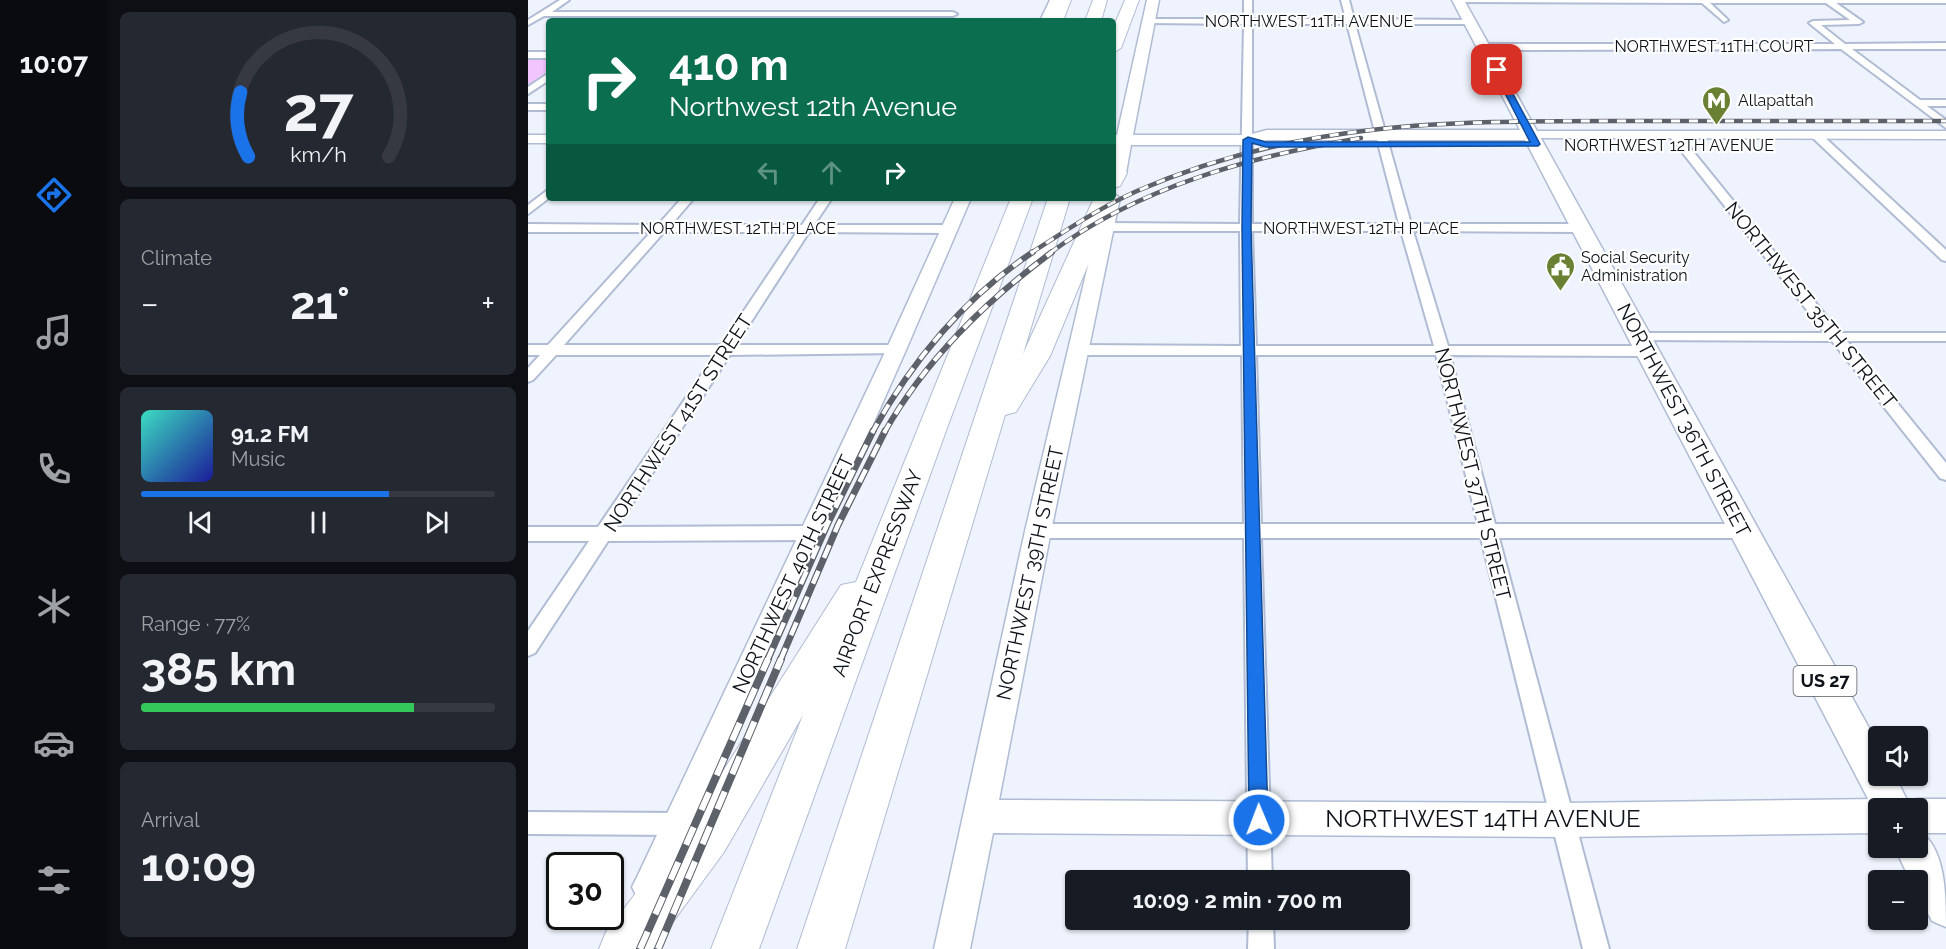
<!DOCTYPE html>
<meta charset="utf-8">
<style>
:root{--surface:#171b24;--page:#242831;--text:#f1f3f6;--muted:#9ea1a6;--line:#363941;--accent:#1a73e8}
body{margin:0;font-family:Raleway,sans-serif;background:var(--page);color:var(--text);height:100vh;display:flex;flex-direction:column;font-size:22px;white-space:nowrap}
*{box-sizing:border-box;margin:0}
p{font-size:20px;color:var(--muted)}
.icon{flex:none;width:33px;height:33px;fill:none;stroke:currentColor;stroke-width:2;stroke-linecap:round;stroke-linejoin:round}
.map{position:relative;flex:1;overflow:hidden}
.drawer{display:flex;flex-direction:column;gap:12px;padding:12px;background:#0d0f14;width:420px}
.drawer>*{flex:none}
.top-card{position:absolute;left:18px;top:18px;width:570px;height:183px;border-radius:6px;box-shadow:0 2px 4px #0004;background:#0b6e4f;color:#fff;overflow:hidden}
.fabs{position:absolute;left:1340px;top:726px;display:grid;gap:12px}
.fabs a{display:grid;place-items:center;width:60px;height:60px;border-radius:6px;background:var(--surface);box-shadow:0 2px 4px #0004;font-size:30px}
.speed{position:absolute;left:18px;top:852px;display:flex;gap:12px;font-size:30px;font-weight:700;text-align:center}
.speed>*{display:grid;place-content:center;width:78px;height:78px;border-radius:50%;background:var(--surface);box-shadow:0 2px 4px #0004;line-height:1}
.speed .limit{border:3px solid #111;border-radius:9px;background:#fff;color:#111}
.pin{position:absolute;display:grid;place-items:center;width:51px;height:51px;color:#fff;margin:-26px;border-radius:12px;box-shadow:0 3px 9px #0006}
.me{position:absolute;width:66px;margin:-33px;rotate:359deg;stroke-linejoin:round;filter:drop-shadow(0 0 4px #0008)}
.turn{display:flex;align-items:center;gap:21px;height:126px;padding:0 24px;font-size:27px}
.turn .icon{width:78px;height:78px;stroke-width:2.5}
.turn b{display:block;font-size:42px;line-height:51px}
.lanes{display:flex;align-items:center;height:57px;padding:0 24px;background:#0003;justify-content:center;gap:30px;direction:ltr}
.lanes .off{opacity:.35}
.big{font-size:45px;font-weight:700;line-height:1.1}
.drawer .card{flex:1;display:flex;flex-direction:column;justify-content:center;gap:9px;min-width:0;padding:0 21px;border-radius:9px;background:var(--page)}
.drawer .dial{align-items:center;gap:0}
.dial svg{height:156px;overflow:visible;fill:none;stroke:var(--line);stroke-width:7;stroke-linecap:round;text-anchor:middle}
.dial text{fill:var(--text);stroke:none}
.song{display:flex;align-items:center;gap:18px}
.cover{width:72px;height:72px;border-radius:9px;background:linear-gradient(135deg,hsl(170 70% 55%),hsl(240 70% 35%))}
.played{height:6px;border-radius:3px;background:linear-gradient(90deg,var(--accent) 70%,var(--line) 70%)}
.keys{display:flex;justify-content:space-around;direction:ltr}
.heat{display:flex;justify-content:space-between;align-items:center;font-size:33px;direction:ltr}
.charge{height:9px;border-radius:4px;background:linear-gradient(90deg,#34c759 77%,var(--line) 0)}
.trip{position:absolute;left:537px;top:870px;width:345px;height:60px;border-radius:6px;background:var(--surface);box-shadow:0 2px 4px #0004;font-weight:700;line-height:60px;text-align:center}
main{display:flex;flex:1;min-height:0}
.menu{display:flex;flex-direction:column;width:108px;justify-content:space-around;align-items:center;background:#090b0e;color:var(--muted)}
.menu .icon{width:42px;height:42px}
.menu .on{color:var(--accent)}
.menu b{font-size:27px;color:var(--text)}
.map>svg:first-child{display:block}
</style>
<main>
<nav class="menu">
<b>10:07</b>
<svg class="icon on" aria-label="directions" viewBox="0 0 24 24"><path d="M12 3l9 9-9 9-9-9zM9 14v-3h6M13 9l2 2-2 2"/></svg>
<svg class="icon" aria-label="music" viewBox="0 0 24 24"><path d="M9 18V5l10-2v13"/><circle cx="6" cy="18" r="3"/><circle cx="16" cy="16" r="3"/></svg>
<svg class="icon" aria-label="phone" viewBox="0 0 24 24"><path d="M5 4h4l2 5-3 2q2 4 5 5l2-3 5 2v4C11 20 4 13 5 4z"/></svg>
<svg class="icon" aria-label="climate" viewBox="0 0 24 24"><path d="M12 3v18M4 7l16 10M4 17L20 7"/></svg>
<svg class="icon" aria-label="car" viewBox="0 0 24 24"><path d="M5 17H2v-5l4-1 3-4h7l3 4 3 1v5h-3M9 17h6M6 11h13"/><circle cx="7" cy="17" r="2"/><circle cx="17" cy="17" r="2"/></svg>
<svg class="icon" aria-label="filters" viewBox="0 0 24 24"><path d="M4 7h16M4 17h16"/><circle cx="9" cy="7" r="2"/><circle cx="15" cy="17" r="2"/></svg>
</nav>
<section class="drawer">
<div class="card dial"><svg viewBox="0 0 100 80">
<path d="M14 69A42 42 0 1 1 86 69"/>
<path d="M14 69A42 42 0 0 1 10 36" stroke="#1a73e8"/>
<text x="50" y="56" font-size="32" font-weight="700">27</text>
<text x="50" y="72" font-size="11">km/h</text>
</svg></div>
<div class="card"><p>Climate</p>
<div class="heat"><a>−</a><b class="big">21°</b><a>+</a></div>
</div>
<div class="card">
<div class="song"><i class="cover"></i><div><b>91.2 FM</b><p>Music</p></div></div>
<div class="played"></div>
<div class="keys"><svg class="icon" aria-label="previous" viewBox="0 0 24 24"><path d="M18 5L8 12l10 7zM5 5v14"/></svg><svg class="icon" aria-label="pause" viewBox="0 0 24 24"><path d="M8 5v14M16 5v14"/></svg><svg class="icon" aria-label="next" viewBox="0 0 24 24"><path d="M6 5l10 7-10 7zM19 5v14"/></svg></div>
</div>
<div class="card"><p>Range · 77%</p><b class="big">385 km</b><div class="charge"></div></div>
<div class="card"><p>Arrival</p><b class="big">10:09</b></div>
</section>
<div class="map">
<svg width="1418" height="949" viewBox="0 0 1418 949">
<rect width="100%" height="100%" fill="#eef3fd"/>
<polygon fill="#f2c5ff" points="0,58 21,58 21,70 0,85"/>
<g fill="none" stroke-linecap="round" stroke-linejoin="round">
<defs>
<g id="street">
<polygon points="32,0 41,0 24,12 425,12 429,14 425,16 16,16 0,25 0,20"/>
<path d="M716 0H724V19H818L813 0H821L826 19 944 20V24H827L883 224H1052L1058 228 1052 232 885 231 920 346H1119L1126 351 1119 356 922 355 967 524H1216L1222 526 1225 531 1222 536 1216 538H971L1081 949H1055L953 538H733L744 880H720L716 538H510L504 536 501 531 504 526 510 524H716L714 355H549L542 350 549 345 713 346 712 231H579L573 227 579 223 712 224 716 24 621 23 617 21 621 19H716ZM724 24H819L871 224H724ZM724 231H873L906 346H728ZM728 355H908L950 524H733Z"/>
<polygon points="926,0 1418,0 1418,3 1308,3 1335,22 1331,24 1293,25 1317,44 1418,43 1418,49 1324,49 1392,100 1418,100 1418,106 1399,106 1418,120 1418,128 1313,49 955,50 951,47 955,44 1307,44 1281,23 1285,21 1322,20 1298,3 1182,3 1200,20 1196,22 1174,3 930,2"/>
<rect x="0" y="52" width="21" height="6"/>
<polygon points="21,73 21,80 0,94 0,87"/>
<rect x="0" y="104" width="21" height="6"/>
<polygon points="1147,133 1151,134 1312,333 1418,333 1418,341 1319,341 1418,463 1418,480 1412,478 1304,341 1106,340 1104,337 1106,334 1111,333 1297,333 1143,138 1143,134"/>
<polygon points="1285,134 1293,134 1418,250 1418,261 1414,260 1285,138"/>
<polygon points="21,189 21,198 0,214 0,205"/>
<path d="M154 198H166L143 225H274L292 198H304L286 225H420L426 229 420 233 281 232 208 345H368L373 347 375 350 373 353 202 355 89 527 284 526 290 528 293 533 290 538 284 540 80 541 7 653 0 656V631L61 541H0V527H70L187 355H28L5 380 0 382V368L12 355H0V345H20L123 232H0V224L130 225ZM136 232H269L193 345H36Z"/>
<polygon points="0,812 151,813 159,816 162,824 159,832 151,835 0,834"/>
<polygon points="721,920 745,920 746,949 720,949"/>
</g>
<g id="secondary">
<polygon points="522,0 534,0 524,21 512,21"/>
<polygon points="1003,131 1418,131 1418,139 998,138 996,135 998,132"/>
<rect x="0" y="135" width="21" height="8"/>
<polygon points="585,193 592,198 523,531 471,800 1034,803 1350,799 1362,804 1364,808 1350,808 1350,833 1034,837 465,833 442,949 406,949 497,531 576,198 585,198"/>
<polygon points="427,198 443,198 378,350 134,899 122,905 110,899 104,887 110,875 358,350"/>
<polygon points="1389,799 1418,799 1418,833 1389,833 1389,808 1375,808 1377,804"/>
</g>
<g id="primary">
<polygon points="619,0 631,0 605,135 720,135 739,130 992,130 924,0 936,0 1350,744 1350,776 1367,776 1383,808 1350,808 1350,818 997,140 739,140 720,145 603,145 598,173 595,177 585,177 585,135 589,135"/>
<path d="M1389 830C1418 845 1418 896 1418 927L1404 921 1389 893V880H1382L1367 848H1389Z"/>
</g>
<g id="highway">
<polygon points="529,0 543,0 535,21 519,21"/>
<polygon points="565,0 579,0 573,21 557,21"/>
<polygon points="597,0 611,0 593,48 585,53 585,28"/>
<polygon points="589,167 596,169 599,173 592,186 585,188 585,168"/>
<polygon points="585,194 588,198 522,356 488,412 477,415 317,949 269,949 520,198 542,198 495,354 566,198 585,198"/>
<polygon points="483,198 505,198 419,428 231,949 183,949 275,715 196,852 125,949 71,949 78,932 164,820 313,585 328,582"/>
</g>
</defs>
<use href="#street" stroke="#b0bcd4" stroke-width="4"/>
<use href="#secondary" stroke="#b0bcd4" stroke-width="3"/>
<use href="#primary" stroke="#b0bcd4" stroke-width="3"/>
<use href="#highway" stroke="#b0bcd4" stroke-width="2"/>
<use href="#street" fill="#fff" fill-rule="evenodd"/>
<use href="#secondary" fill="#fff" fill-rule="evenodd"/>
<use href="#primary" fill="#fff" fill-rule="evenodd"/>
<use href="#highway" fill="#fff" fill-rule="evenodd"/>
<defs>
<g id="rail-far3">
<path d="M503 253C537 231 571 208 609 191 773 120 922 121 1096 121 1203 121 1311 121 1418 121"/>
<path d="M522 253C613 186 724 156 833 138"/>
</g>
<g id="rail-far2">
<path d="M344 433C383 362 437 297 505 252"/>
<path d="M356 433C398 359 457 302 524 252"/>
</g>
<g id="rail-far1">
<polyline points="239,661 299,525 345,431"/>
<polyline points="252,661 310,525 357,431"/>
</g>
<g id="rail">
<polyline points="112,949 240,659"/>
<polyline points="130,949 253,659"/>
</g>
</defs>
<use href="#rail-far3" stroke="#5c616a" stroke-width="4.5"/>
<use href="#rail-far2" stroke="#5c616a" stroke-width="6"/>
<use href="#rail-far1" stroke="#5c616a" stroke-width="7"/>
<use href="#rail" stroke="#5c616a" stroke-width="8"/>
<use href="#rail-far3" stroke="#fff" stroke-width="3" stroke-dasharray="9" stroke-linecap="butt"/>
<use href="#rail-far2" stroke="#fff" stroke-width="4" stroke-dasharray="11" stroke-linecap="butt"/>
<use href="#rail-far1" stroke="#fff" stroke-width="4.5" stroke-dasharray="14" stroke-linecap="butt"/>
<use href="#rail" stroke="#fff" stroke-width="6" stroke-dasharray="19" stroke-linecap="butt"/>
</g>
<polygon fill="#1a73e8" stroke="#114b97" stroke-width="1.5" points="969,68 972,70 1012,144 1010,146 738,147 724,143 723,228 740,820 738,826 731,829 724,826 721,820 714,228 715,140 720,137 738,142 1002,142 965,70"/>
<defs>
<symbol id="metro-pin" viewBox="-11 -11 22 30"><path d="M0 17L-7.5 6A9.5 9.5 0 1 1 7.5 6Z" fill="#6a8133" stroke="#fff"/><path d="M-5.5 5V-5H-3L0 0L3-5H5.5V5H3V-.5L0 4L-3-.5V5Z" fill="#fff"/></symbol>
<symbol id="civic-pin" viewBox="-11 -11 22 30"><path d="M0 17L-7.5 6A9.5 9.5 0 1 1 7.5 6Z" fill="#6a8133" stroke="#fff"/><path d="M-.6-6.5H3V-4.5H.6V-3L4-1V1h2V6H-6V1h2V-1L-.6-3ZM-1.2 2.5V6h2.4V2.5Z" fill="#fff"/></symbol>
</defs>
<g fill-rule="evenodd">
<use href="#metro-pin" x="1172" y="84" width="33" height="45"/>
<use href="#civic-pin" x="1016" y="250" width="33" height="45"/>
</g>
<g text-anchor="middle" stroke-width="4.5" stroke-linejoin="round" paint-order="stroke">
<g font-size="16" fill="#0d121a" stroke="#fff">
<text x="781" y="27">NORTHWEST 11TH AVENUE</text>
<text x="1186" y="52">NORTHWEST 11TH COURT</text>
<text x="1141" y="151">NORTHWEST 12TH AVENUE</text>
<text x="210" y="234">NORTHWEST 12TH PLACE</text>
<text x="833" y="234">NORTHWEST 12TH PLACE</text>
</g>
<g font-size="16" fill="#0d121a" stroke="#fff" text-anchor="start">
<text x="1210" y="106">Allapattah</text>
<text x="1053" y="263">Social Security<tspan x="1053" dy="18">Administration</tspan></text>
</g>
<rect fill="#fff" stroke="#56595f" stroke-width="1.5" x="1265.5" y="666" width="63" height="30" rx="4.5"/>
<g font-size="18" font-weight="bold" fill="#0d121a">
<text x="1297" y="687">US 27</text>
</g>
<g font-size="20" fill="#0d121a" stroke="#fff">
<text transform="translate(1283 305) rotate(51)" y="7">NORTHWEST 35TH STREET</text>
<text transform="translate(1156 420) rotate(62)" y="7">NORTHWEST 36TH STREET</text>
<text transform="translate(150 423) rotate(-57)" y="7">NORTHWEST 41ST STREET</text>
<text transform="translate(945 474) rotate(76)" y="7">NORTHWEST 37TH STREET</text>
<text transform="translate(349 573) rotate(-69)" y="7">AIRPORT EXPRESSWAY</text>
<text transform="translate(502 573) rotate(-78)" y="7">NORTHWEST 39TH STREET</text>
<text transform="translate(265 574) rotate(-65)" y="7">NORTHWEST 40TH STREET</text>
</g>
<g font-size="24" fill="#0d121a" stroke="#fff">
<text x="955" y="827">NORTHWEST 14TH AVENUE</text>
</g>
</g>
</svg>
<div class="fabs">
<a><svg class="icon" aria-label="sound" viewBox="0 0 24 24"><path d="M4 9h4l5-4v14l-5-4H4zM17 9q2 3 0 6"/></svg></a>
<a>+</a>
<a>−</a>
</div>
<div class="speed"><div class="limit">30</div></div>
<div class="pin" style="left:969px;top:70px;background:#d93025"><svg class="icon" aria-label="arrive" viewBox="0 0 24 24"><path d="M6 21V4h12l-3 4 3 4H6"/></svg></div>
<svg class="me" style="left:731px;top:820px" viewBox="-20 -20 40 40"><circle r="17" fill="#1a73e8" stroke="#fff" stroke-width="3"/><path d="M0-11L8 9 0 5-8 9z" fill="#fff"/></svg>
<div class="trip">10:09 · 2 min · 700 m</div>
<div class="top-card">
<div class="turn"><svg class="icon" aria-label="right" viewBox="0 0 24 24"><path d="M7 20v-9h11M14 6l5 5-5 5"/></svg><div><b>410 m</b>Northwest 12th Avenue</div></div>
<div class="lanes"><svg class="icon off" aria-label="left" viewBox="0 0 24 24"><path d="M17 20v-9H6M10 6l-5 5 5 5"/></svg><svg class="icon off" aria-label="ahead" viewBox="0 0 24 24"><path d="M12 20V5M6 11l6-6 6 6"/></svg><svg class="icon" aria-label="right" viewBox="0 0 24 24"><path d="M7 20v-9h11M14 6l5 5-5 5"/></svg></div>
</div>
</div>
</main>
